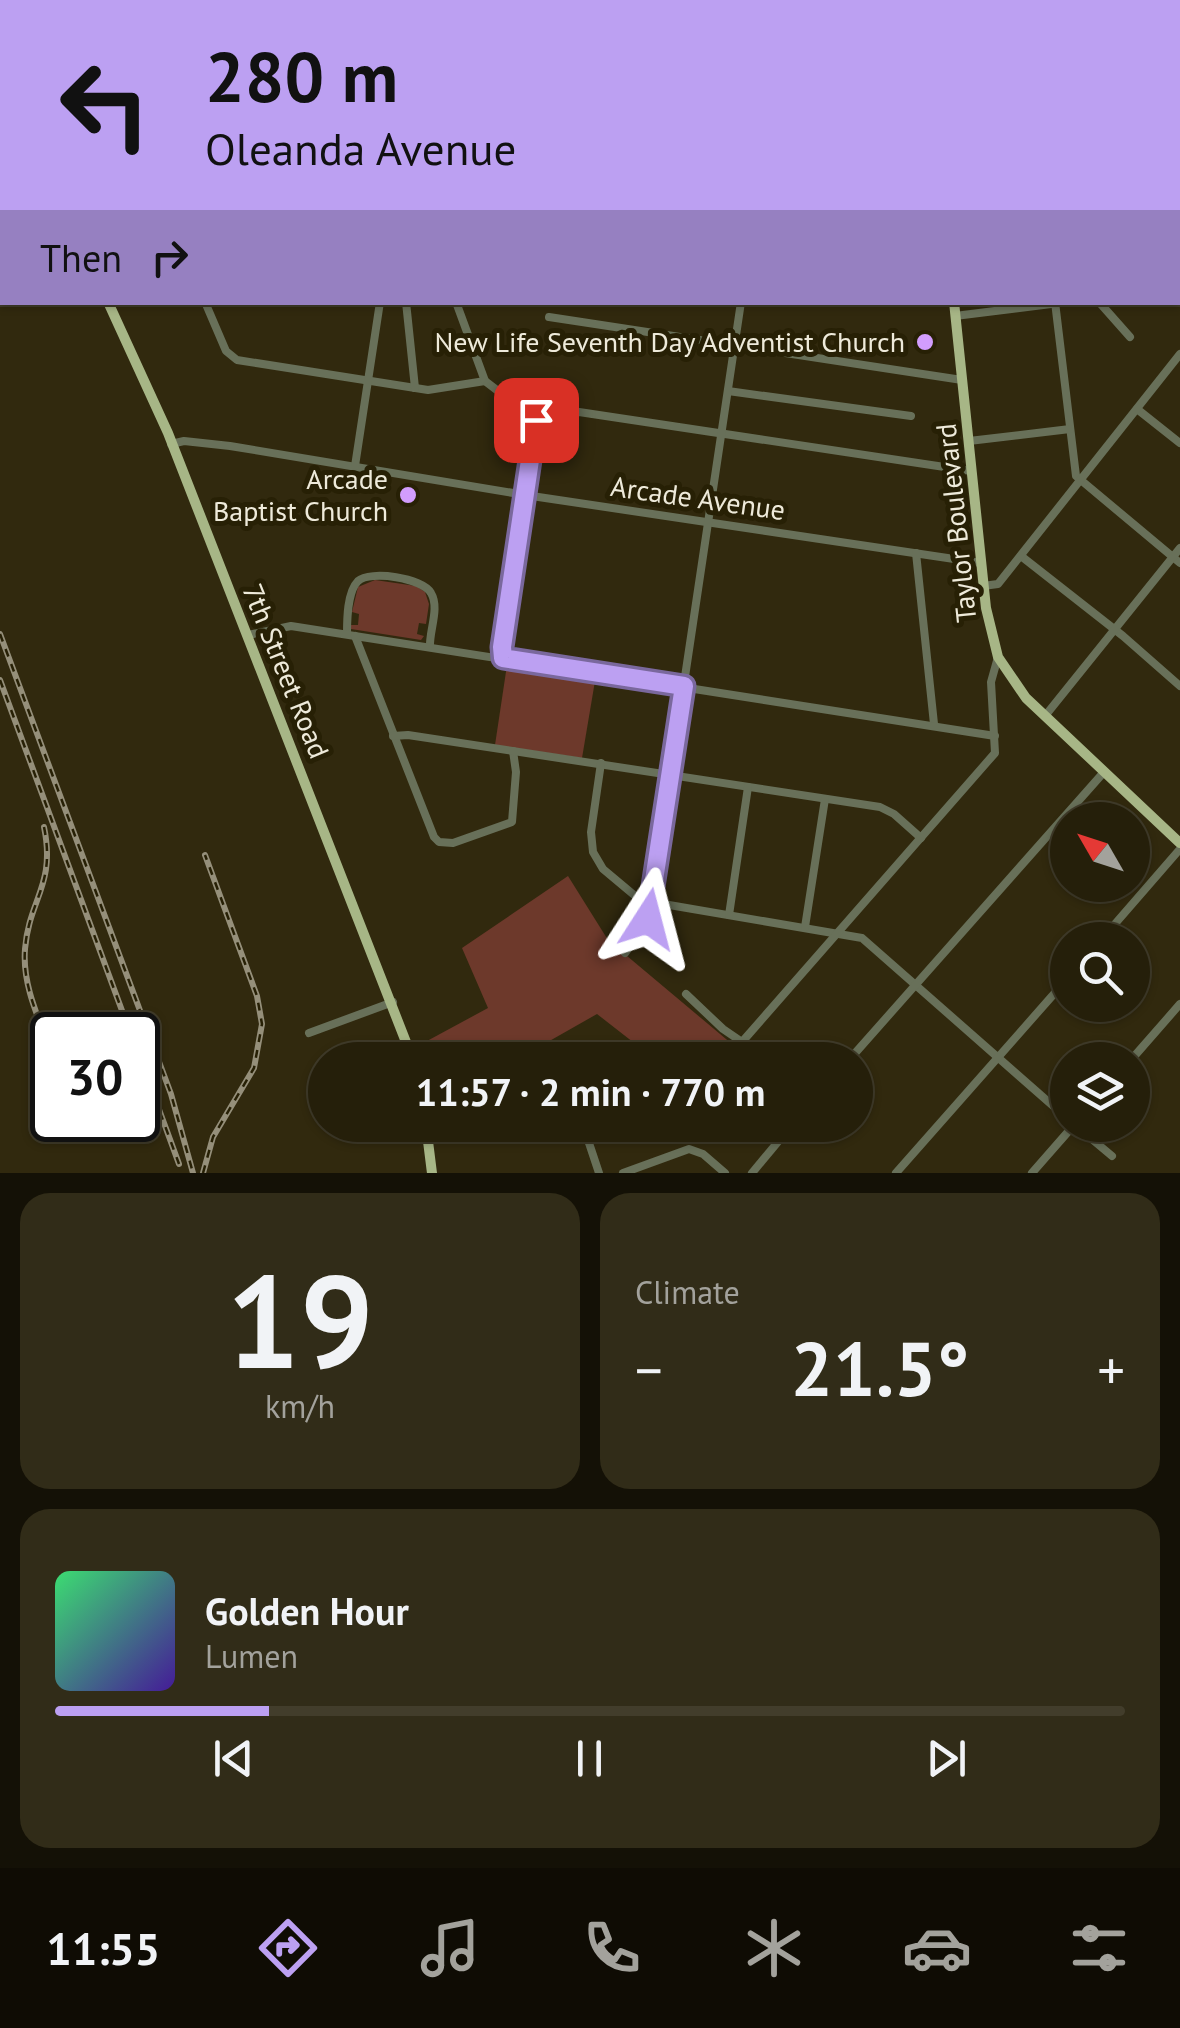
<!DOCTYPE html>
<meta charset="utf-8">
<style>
:root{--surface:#251f0a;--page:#312c18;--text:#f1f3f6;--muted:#a3a29c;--line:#423d2b;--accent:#bca0f2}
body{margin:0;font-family:"PT Sans",sans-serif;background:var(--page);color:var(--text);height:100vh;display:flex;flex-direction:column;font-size:38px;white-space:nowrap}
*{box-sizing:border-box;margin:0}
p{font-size:32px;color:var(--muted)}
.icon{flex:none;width:55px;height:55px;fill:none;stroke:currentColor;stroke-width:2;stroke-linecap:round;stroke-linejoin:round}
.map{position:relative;height:1173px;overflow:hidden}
.panel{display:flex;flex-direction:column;gap:20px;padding:20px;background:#141106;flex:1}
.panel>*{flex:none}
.top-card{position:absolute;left:0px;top:0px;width:1180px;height:305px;box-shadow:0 2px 8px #0004,0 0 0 2px var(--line);background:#bca0f2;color:#111;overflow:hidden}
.needle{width:65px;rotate:309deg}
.controls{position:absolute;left:1050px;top:802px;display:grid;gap:20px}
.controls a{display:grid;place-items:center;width:100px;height:100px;border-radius:50%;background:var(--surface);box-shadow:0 2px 8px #0004,0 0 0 2px var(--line);font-size:50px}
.speed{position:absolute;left:30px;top:1012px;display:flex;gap:20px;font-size:50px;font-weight:700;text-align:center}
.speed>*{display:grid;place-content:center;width:130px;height:130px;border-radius:50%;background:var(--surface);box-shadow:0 2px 8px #0004,0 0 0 2px var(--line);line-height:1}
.speed .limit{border:5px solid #111;border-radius:15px;background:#fff;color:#111}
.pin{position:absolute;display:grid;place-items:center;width:85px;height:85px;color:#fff;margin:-42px;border-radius:20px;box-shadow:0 5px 15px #0006}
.me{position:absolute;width:110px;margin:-55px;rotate:9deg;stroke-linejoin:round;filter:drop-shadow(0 0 8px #0008)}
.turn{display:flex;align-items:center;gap:35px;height:210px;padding:0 40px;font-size:45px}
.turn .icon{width:130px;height:130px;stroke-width:2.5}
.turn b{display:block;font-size:70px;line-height:85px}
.then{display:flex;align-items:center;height:95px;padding:0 40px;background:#0003;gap:20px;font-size:38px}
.big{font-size:75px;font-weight:800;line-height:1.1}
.panel .widget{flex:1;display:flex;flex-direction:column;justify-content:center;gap:15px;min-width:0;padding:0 35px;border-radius:30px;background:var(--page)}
.panel .dial{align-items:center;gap:0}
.dial b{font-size:130px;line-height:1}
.song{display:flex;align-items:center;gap:30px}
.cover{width:120px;height:120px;border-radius:15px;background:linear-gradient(135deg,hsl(140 70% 55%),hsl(260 70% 35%))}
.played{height:10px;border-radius:5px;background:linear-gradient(90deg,var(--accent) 20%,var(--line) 20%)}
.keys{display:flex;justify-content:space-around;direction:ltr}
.heat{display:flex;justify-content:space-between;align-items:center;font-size:55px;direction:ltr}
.panel .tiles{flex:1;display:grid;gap:20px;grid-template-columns:1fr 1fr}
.widget:last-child{grid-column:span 2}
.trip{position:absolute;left:308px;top:1042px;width:565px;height:100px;border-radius:50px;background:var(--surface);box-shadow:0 2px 8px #0004,0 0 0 2px var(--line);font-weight:800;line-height:100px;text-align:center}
.menu{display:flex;height:160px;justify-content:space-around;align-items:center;background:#0f0c04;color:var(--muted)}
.menu .icon{width:70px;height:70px}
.menu .active{color:var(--accent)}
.menu b{font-size:45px;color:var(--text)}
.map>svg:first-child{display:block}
</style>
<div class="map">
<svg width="1180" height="1173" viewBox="0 0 1180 1173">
<rect width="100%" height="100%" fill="#31290e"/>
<g fill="#6d392b">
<polygon points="955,0 1180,0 1180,216 1178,2 951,2"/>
<polygon points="375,580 416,586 425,592 429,604 426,624 419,623 417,634 424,636 421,640 351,629 350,625 358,625 359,614 352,612 358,587"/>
<polygon points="507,665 595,681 582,758 495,745"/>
<polygon points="568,876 608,940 751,1060 656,1060 597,1014 516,1060 438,1060 427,1041 488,1008 462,948"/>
</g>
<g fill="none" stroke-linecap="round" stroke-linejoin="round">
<g stroke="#687059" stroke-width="8">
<polyline points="234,0 251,2"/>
<polyline points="847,0 863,2"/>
<polyline points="197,2 197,0"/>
<polyline points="426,2 426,0"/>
<polyline points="549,2 549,0"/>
<polyline points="808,2 809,0"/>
<polyline points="0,109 2,109"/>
<polyline points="1178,221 1180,223"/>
<polyline points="205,302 226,351 237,360 428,390 485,381"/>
<polyline points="406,302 415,388"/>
<polyline points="456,302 485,381 536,420"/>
<polyline points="1055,302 1076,476 1180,563"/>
<polyline points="1099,302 1130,337"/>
<polyline points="955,316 1067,302"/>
<polyline points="549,317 962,380"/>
<polyline points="728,391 911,416"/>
<polyline points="1137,409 1180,443"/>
<polyline points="536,420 579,412 971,471"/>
<polyline points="969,441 1070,429"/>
<polyline points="171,444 184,441 230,446 525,495 981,563"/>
<polyline points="355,466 380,302"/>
<polyline points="916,553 934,724"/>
<polyline points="1021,556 1123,636 1180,686"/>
<polyline points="983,586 998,584 1180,354"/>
<path d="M347 634C347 620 347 592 358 581 370 570 423 578 431 593 440 608 429 631 430 647"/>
<polyline points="248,635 291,626 995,736"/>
<polyline points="355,636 434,837 439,842 453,843 512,822 516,772 513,751"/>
<polyline points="503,658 502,647 536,420"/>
<polyline points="1045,716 1180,548"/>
<polyline points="393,736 408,735 880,807 894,814 921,838"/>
<polyline points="601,763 591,832 593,852 603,869 640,900 862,938 1068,1119"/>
<polyline points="729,915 748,787"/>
<polyline points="805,927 825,799"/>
<polyline points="1101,940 1180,849"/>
<polyline points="625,953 643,929 650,911 741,302"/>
<polyline points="686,994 723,1029 742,1042 995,753 991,682 998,657"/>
<polyline points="309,1033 393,1002"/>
<polyline points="849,1060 1104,772"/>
<polyline points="1131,1060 1180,1004"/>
<polyline points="1075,1125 1112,1156"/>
<polyline points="589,1143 599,1173"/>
<polyline points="623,1173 689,1149 703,1154 725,1173"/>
<polyline points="752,1173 792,1125"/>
<polyline points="896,1173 1068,978"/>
<polyline points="1032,1173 1074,1125"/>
</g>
<g stroke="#a7b686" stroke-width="10">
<polyline points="2,0 3,2"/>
<polyline points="934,0 938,0"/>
<polyline points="920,2 926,0"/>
<polyline points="108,302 168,433 413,1060"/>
<polyline points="954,302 986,608 998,657 1026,698 1180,843"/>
<polyline points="426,1125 432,1173"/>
</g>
<defs>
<g id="rail">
<polyline points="0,634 171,1094 193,1173"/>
<polyline points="0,680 131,1035"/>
<path d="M44 827C56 885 29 899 25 949 22 986 40 1021 52 1054"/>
<polyline points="138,1052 179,1164"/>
<polyline points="203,1173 213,1137 254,1068 262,1024 257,996 205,855"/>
</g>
</defs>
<use href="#rail" stroke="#958f7a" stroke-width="6"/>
<use href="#rail" stroke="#272005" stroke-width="2.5" stroke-dasharray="8" stroke-linecap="butt"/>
</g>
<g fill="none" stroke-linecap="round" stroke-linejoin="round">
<defs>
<polyline id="route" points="536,420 502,647 503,658 684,686 648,919"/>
</defs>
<use href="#route" stroke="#7a689d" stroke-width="25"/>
<use href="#route" stroke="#bca0f2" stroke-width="18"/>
</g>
<g fill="#d29dfd" stroke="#272005" stroke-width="4">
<circle cx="925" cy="342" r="10"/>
<circle cx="408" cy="495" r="10"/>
</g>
<g text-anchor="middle" stroke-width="10" stroke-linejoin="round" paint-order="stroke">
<g font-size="28" fill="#eeeada" stroke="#272005" text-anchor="end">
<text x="905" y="352">New Life Seventh Day Adventist Church</text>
<text x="388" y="489">Arcade<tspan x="388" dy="32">Baptist Church</tspan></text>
</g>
<g font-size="28" fill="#eeeada" stroke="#272005">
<text transform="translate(698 498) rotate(8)" y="10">Arcade Avenue</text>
<text transform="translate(956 523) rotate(-96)" y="10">Taylor Boulevard</text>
<text transform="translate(286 671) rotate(68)" y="10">7th Street Road</text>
</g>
</g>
</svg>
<div class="controls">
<a><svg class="needle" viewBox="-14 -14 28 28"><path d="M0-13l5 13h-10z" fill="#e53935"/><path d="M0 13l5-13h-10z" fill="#a3a29c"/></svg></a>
<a><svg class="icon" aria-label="search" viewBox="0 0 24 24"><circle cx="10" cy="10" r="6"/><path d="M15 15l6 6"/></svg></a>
<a><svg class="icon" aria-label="layers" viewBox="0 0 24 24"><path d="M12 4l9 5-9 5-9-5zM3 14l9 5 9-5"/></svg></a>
</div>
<div class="speed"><div class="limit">30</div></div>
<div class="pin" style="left:536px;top:420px;background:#d93025"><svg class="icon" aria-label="arrive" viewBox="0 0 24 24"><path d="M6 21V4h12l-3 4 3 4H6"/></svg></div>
<svg class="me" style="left:648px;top:919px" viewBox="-20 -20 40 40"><path d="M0-17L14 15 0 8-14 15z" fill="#bca0f2" stroke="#fff" stroke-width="4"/></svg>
<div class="trip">11:57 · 2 min · 770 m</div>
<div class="top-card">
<div class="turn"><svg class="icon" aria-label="left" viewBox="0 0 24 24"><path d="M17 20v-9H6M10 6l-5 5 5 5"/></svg><div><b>280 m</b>Oleanda Avenue</div></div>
<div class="then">Then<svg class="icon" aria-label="right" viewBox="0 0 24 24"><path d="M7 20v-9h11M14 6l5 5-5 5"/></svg></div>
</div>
</div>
<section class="panel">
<div class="tiles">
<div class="widget dial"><b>19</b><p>km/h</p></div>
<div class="widget"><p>Climate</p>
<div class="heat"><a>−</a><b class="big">21.5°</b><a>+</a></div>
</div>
<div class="widget">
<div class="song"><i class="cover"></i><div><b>Golden Hour</b><p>Lumen</p></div></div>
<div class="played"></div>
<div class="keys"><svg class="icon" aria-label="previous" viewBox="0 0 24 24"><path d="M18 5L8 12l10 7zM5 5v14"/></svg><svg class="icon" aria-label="pause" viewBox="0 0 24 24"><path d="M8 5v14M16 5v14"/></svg><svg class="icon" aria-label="next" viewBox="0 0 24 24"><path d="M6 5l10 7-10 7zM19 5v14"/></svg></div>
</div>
</div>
</section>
<nav class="menu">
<b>11:55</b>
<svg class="icon active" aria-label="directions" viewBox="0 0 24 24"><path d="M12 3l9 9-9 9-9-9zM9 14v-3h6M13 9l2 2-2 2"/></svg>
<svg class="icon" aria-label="music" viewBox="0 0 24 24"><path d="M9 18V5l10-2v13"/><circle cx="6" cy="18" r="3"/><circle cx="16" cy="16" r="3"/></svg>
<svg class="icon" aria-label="phone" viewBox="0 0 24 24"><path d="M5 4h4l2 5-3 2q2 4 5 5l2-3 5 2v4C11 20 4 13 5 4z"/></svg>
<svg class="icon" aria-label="climate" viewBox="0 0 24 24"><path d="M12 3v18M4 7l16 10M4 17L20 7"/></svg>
<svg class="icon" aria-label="car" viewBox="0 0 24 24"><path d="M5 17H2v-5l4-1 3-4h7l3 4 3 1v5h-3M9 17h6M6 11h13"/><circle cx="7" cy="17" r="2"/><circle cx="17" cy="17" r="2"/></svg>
<svg class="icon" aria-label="filters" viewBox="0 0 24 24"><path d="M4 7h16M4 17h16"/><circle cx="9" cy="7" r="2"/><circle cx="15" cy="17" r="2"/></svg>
</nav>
